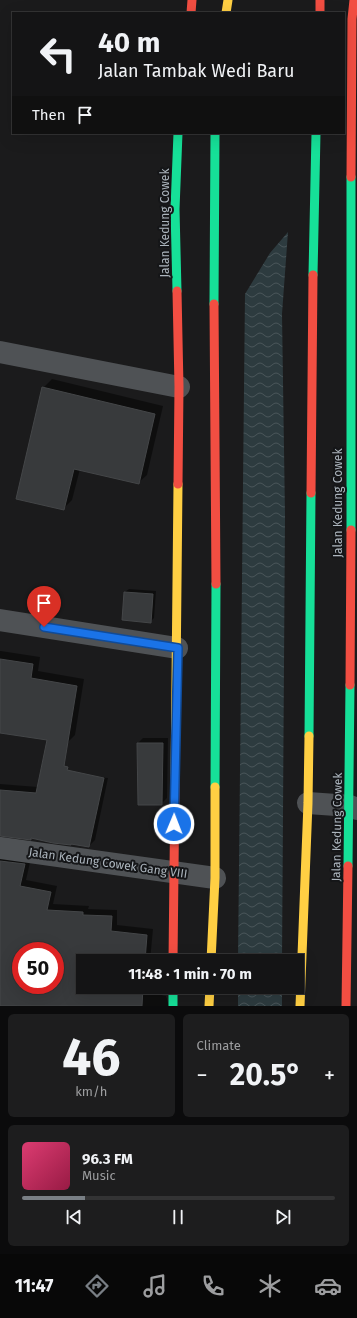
<!DOCTYPE html>
<meta charset="utf-8">
<style>
:root{--surface:#141415;--page:#1d1d1e;--text:#f1f3f6;--muted:#9d9ea0;--line:#333334;--accent:#797f85}
body{margin:0;font-family:"Fira Sans",sans-serif;background:var(--page);color:var(--text);height:100vh;display:flex;flex-direction:column;font-size:15px;white-space:nowrap}
*{box-sizing:border-box;margin:0}
p{font-size:13px;color:var(--muted)}
.icon{flex:none;width:22px;height:22px;fill:none;stroke:currentColor;stroke-width:2;stroke-linecap:round;stroke-linejoin:round}
.map{position:relative;height:1006px;overflow:hidden}
.details{display:flex;flex-direction:column;gap:8px;padding:8px;background:#0b0b0c;flex:1}
.details>*{flex:none}
.hud{position:absolute;left:12px;top:12px;width:333px;height:122px;border-radius:0px;box-shadow:0 4px 16px #0002,0 0 0 1px var(--line);background:#141415;color:var(--text);overflow:hidden}
.speed{position:absolute;left:12px;top:942px;display:flex;gap:8px;font-size:20px;font-weight:700;text-align:center}
.speed>*{display:grid;place-content:center;width:52px;height:52px;border-radius:50%;background:var(--surface);box-shadow:0 4px 16px #0002,0 0 0 1px var(--line);line-height:1}
.speed .limit{border:6px solid #d22;background:#fff;color:#111}
.pin{position:absolute;display:grid;place-items:center;width:34px;height:34px;color:#fff;margin:-41px -17px;border-radius:50% 50% 50% 0;rotate:-45deg;box-shadow:0 0 4px #0007}
.pin .icon{rotate:45deg}
.me{position:absolute;width:44px;margin:-22px;rotate:1deg;stroke-linejoin:round;filter:drop-shadow(0 0 3px #0008)}
.turn{display:flex;align-items:center;gap:14px;height:84px;padding:0 20px;font-size:18px}
.turn .icon{width:52px;height:52px;stroke-width:2.5}
.turn b{display:block;font-size:28px;line-height:34px}
.then{display:flex;align-items:center;height:38px;padding:0 20px;background:#0003;gap:8px;font-size:15px}
.big{font-size:30px;font-weight:700;line-height:1.1}
.details .card{flex:1;display:flex;flex-direction:column;justify-content:center;gap:6px;min-width:0;padding:0 14px;border-radius:6px;background:var(--page)}
.details .dial{align-items:center;gap:0}
.dial b{font-size:52px;line-height:1}
.song{display:flex;align-items:center;gap:12px}
.cover{width:48px;height:48px;border-radius:6px;background:linear-gradient(135deg,hsl(340 70% 55%),hsl(340 70% 35%))}
.played{height:4px;border-radius:2px;background:linear-gradient(90deg,var(--accent) 20%,var(--line) 20%)}
.keys{display:flex;justify-content:space-around;direction:ltr}
.heat{display:flex;justify-content:space-between;align-items:center;font-size:22px;direction:ltr}
.details .tiles{flex:1;display:grid;gap:8px;grid-template-columns:1fr 1fr}
.card:last-child{grid-column:span 2}
.trip{position:absolute;left:76px;top:954px;width:228px;height:40px;border-radius:0px;background:var(--surface);box-shadow:0 4px 16px #0002,0 0 0 1px var(--line);font-weight:700;line-height:40px;text-align:center}
.dock{display:flex;height:64px;justify-content:space-around;align-items:center;background:#080808;color:var(--muted)}
.dock .icon{width:28px;height:28px}
.dock .current{color:var(--accent)}
.dock b{font-size:18px;color:var(--text)}
.map>svg:first-child{display:block}
</style>
<div class="map">
<svg width="357" height="1006" viewBox="0 0 357 1006">
<defs>
<pattern id="water-waves" width="16" height="10" patternUnits="userSpaceOnUse"><rect width="16" height="10" fill="#2d3b3f"/><path d="M0 5q4-4 8 0t8 0" fill="none" stroke="#495559"/></pattern>
</defs>
<rect width="100%" height="100%" fill="#1b1b1c"/>
<g fill="url(#water-waves)">
<polygon points="288,232 282,314 285,516 282,961 238,961 245,294 270,253"/>
<rect x="238" y="987" width="44" height="19"/>
</g>
<g fill="#0007" fill-rule="evenodd">
<polygon points="52,379 163,406 147,475 138,483 80,469 72,500 63,509 43,388"/>
<polygon points="129,589 156,591 154,618 150,622 125,592"/>
<polygon points="0,651 1,651 40,657 38,671 84,679 75,735 67,743 0,732"/>
<polygon points="143,738 168,738 167,798 161,804 138,743"/>
<polygon points="46,773 108,778 95,840 89,846 32,837 31,839 0,835 0,784 38,787"/>
<path d="M0 853 31 858 26 880 57 886 53 904 89 906 88 909 117 910V925L153 929 150 961H83V987H148V992L166 996 169 1006H0ZM21 951H55V985H21Z"/>
</g>
<g fill="#383a3c" stroke="#444648" fill-rule="evenodd">
<polygon points="42,387 155,414 139,484 74,469 64,510 16,499"/>
<polygon points="124,592 153,594 151,623 122,620"/>
<polygon points="0,659 33,664 31,678 77,686 64,766 68,767 67,770 104,778 89,847 71,844 71,845 53,843 31,838 31,840 0,836 0,790 36,793 47,740 0,733"/>
<polygon points="137,743 163,743 162,805 138,805"/>
<path d="M0 861 25 864 20 886 51 892 47 910 83 912V915L112 916 111 931 147 935 145 961H83V987H143L142 1006H0ZM21 951H55V985H21Z"/>
</g>
<g fill="none" stroke-linecap="round" stroke-linejoin="round">
<g stroke="#4f5255" stroke-width="22">
<polyline points="0,352 179,387"/>
<polyline points="0,620 177,648"/>
<polyline points="308,803 350,806 357,809"/>
<polyline points="0,848 215,878"/>
</g>
<g stroke="#16e098" stroke-width="9">
<polyline points="313,275 316,133"/>
<polyline points="177,291 175,209 178,133"/>
<polyline points="214,304 215,133"/>
<polyline points="351,530 351,177"/>
<polyline points="309,736 311,493"/>
<polyline points="215,787 216,584"/>
<polyline points="348,866 350,685"/>
<polyline points="173,987 173,1006"/>
</g>
<g stroke="#ffcf43" stroke-width="9">
<polyline points="226,13 228,0"/>
<polyline points="175,779 178,484"/>
<polyline points="211,961 215,878 215,787"/>
<polyline points="209,1006 210,987"/>
<polyline points="300,1006 308,803 309,736"/>
</g>
<g stroke="#f24e42" stroke-width="9">
<polyline points="320,0 320,13"/>
<polyline points="191,13 192,0"/>
<polyline points="351,177 352,19 354,0"/>
<polyline points="177,291 179,387 178,484"/>
<polyline points="214,304 216,584"/>
<polyline points="311,493 313,275"/>
<polyline points="350,685 351,530"/>
<polyline points="173,961 175,779"/>
<polyline points="346,1006 348,866"/>
</g>
</g>
<g fill="none" stroke-linecap="round" stroke-linejoin="round">
<defs>
<polyline id="route" points="44,627 178,648 174,824"/>
</defs>
<use href="#route" stroke="#114b97" stroke-width="10"/>
<use href="#route" stroke="#1a73e8" stroke-width="7"/>
</g>
<g text-anchor="middle" stroke-width="4" stroke-linejoin="round" paint-order="stroke">
<g font-size="12" fill="#acb5bd" stroke="#151618">
<text transform="translate(165 223) rotate(-90)" y="4">Jalan Kedung Cowek</text>
<text transform="translate(338 503) rotate(-90)" y="4">Jalan Kedung Cowek</text>
<text transform="translate(337 827) rotate(-89)" y="4">Jalan Kedung Cowek</text>
<text transform="translate(108 863) rotate(8)" y="4">Jalan Kedung Cowek Gang VIII</text>
</g>
</g>
</svg>
<div class="speed"><div class="limit">50</div></div>
<div class="pin" style="left:44px;top:627px;background:#d93025"><svg class="icon" aria-label="arrive" viewBox="0 0 24 24"><path d="M6 21V4h12l-3 4 3 4H6"/></svg></div>
<svg class="me" style="left:174px;top:824px" viewBox="-20 -20 40 40"><circle r="17" fill="#1a73e8" stroke="#fff" stroke-width="3"/><path d="M0-11L8 9 0 5-8 9z" fill="#fff"/></svg>
<div class="trip">11:48 · 1 min · 70 m</div>
<div class="hud">
<div class="turn"><svg class="icon" aria-label="left" viewBox="0 0 24 24"><path d="M17 20v-9H6M10 6l-5 5 5 5"/></svg><div><b>40 m</b>Jalan Tambak Wedi Baru</div></div>
<div class="then">Then<svg class="icon" aria-label="arrive" viewBox="0 0 24 24"><path d="M6 21V4h12l-3 4 3 4H6"/></svg></div>
</div>
</div>
<section class="details">
<div class="tiles">
<div class="card dial"><b>46</b><p>km/h</p></div>
<div class="card"><p>Climate</p>
<div class="heat"><a>−</a><b class="big">20.5°</b><a>+</a></div>
</div>
<div class="card">
<div class="song"><i class="cover"></i><div><b>96.3 FM</b><p>Music</p></div></div>
<div class="played"></div>
<div class="keys"><svg class="icon" aria-label="previous" viewBox="0 0 24 24"><path d="M18 5L8 12l10 7zM5 5v14"/></svg><svg class="icon" aria-label="pause" viewBox="0 0 24 24"><path d="M8 5v14M16 5v14"/></svg><svg class="icon" aria-label="next" viewBox="0 0 24 24"><path d="M6 5l10 7-10 7zM19 5v14"/></svg></div>
</div>
</div>
</section>
<nav class="dock">
<b>11:47</b>
<svg class="icon current" aria-label="directions" viewBox="0 0 24 24"><path d="M12 3l9 9-9 9-9-9zM9 14v-3h6M13 9l2 2-2 2"/></svg>
<svg class="icon" aria-label="music" viewBox="0 0 24 24"><path d="M9 18V5l10-2v13"/><circle cx="6" cy="18" r="3"/><circle cx="16" cy="16" r="3"/></svg>
<svg class="icon" aria-label="phone" viewBox="0 0 24 24"><path d="M5 4h4l2 5-3 2q2 4 5 5l2-3 5 2v4C11 20 4 13 5 4z"/></svg>
<svg class="icon" aria-label="climate" viewBox="0 0 24 24"><path d="M12 3v18M4 7l16 10M4 17L20 7"/></svg>
<svg class="icon" aria-label="car" viewBox="0 0 24 24"><path d="M5 17H2v-5l4-1 3-4h7l3 4 3 1v5h-3M9 17h6M6 11h13"/><circle cx="7" cy="17" r="2"/><circle cx="17" cy="17" r="2"/></svg>
</nav>
